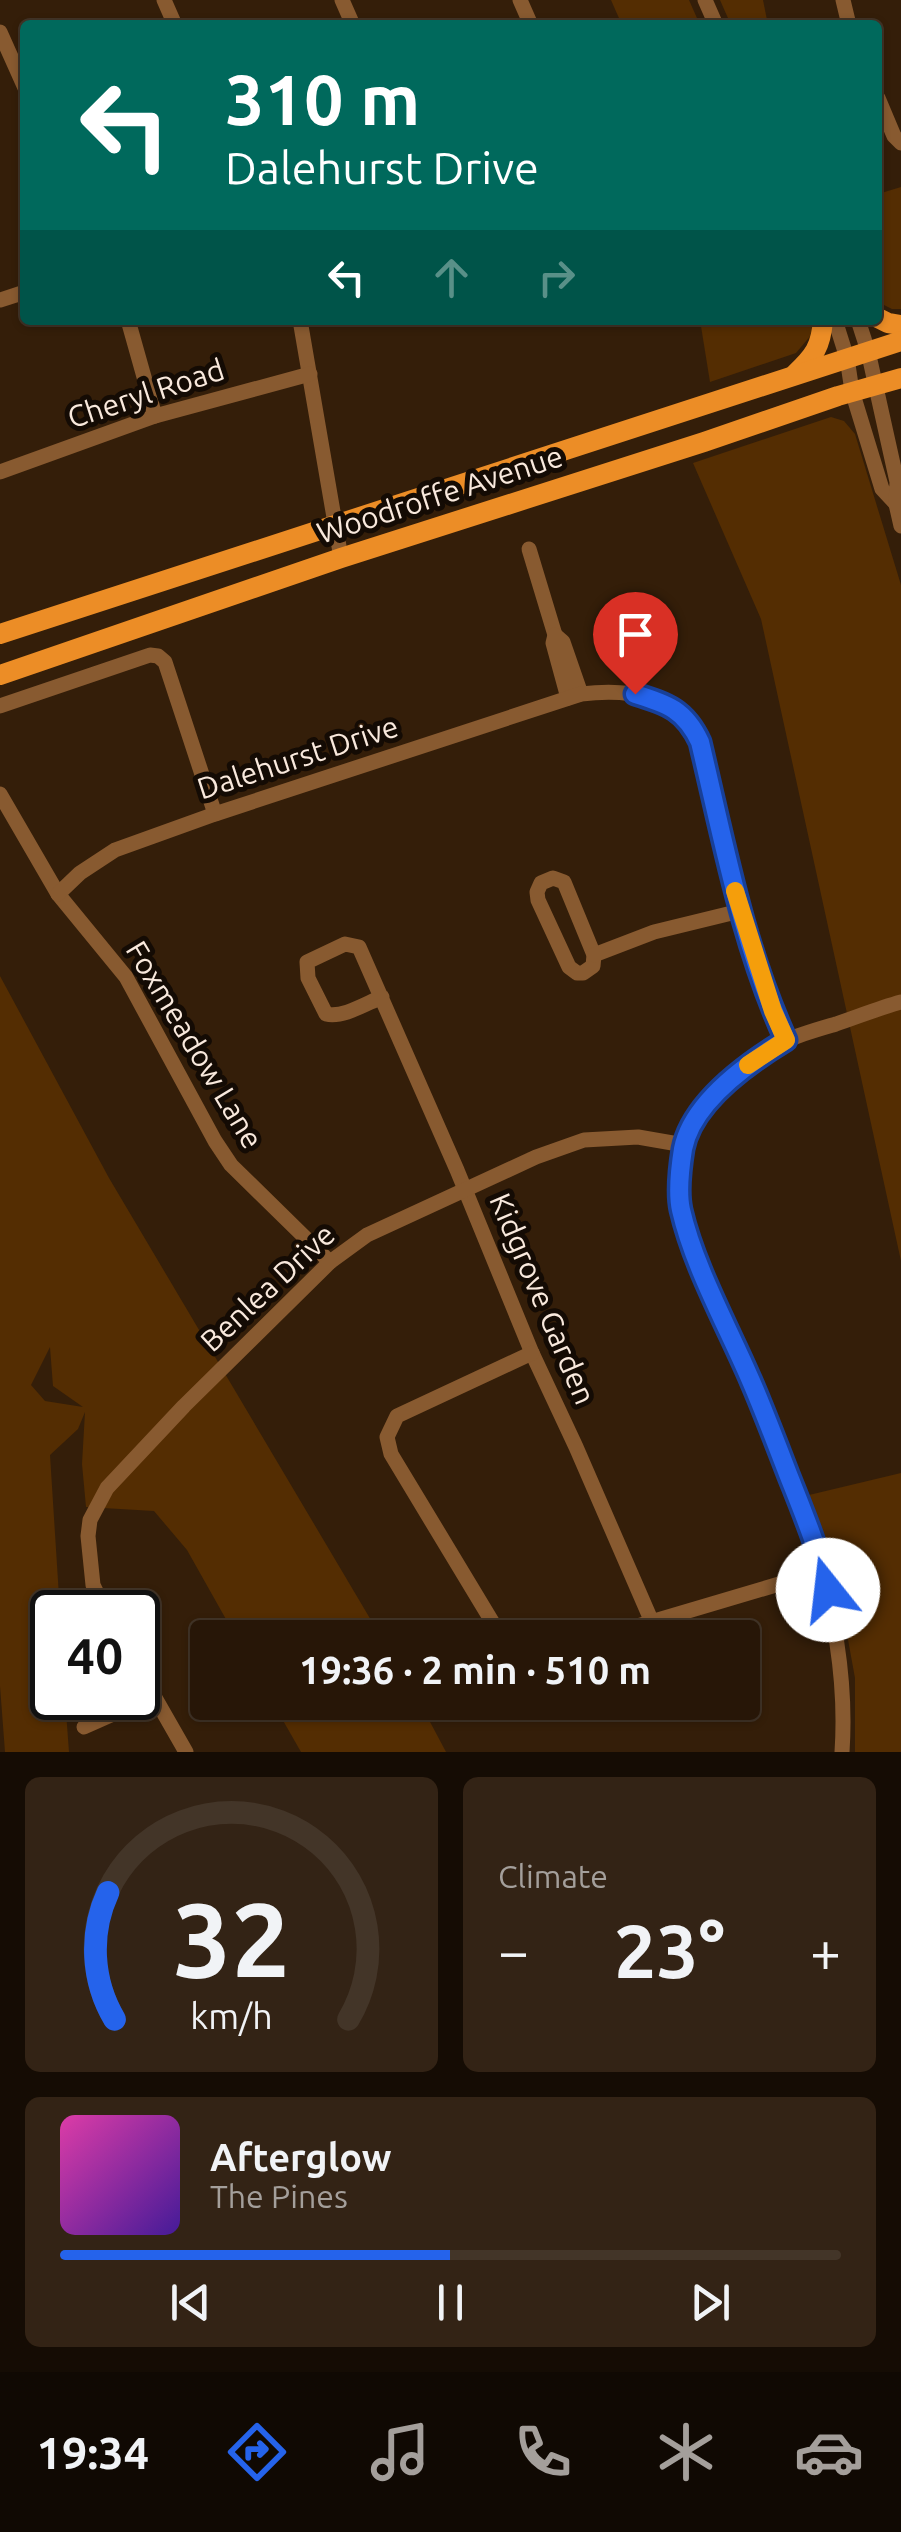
<!DOCTYPE html>
<meta charset="utf-8">
<style>
:root{--surface:#271607;--page:#332315;--text:#f1f3f6;--muted:#a49f9b;--line:#433528;--accent:#2563eb}
body{margin:0;font-family:Ubuntu,sans-serif;background:var(--page);color:var(--text);height:100vh;display:flex;flex-direction:column;font-size:38px;white-space:nowrap}
*{box-sizing:border-box;margin:0}
p{font-size:32px;color:var(--muted)}
.icon{flex:none;width:55px;height:55px;fill:none;stroke:currentColor;stroke-width:2;stroke-linecap:round;stroke-linejoin:round}
.map{position:relative;height:1752px;overflow:hidden}
.side{display:flex;flex-direction:column;gap:25px;padding:25px;background:#150c04;flex:1}
.side>*{flex:none}
.hud{position:absolute;left:20px;top:20px;width:862px;height:305px;border-radius:10px;box-shadow:0 2px 8px #0004,0 0 0 2px var(--line);background:#00695c;color:#fff;overflow:hidden}
.speed{position:absolute;left:30px;top:1590px;display:flex;gap:20px;font-size:50px;font-weight:700;text-align:center}
.speed>*{display:grid;place-content:center;width:130px;height:130px;border-radius:50%;background:var(--surface);box-shadow:0 2px 8px #0004,0 0 0 2px var(--line);line-height:1}
.speed .limit{border:5px solid #111;border-radius:15px;background:#fff;color:#111}
.pin{position:absolute;display:grid;place-items:center;width:85px;height:85px;color:#fff;margin:-102px -42px;border-radius:50% 50% 50% 0;rotate:-45deg;box-shadow:0 0 10px #0007}
.pin .icon{rotate:45deg}
.me{position:absolute;width:110px;margin:-55px;rotate:344deg;stroke-linejoin:round;filter:drop-shadow(0 0 8px #0008)}
.turn{display:flex;align-items:center;gap:35px;height:210px;padding:0 40px;font-size:45px}
.turn .icon{width:130px;height:130px;stroke-width:2.5}
.turn b{display:block;font-size:70px;line-height:85px}
.lanes{display:flex;align-items:center;height:95px;padding:0 40px;background:#0003;justify-content:center;gap:50px;direction:ltr}
.lanes .off{opacity:.35}
.big{font-size:75px;font-weight:700;line-height:1.1}
.side .widget{flex:1;display:flex;flex-direction:column;justify-content:center;gap:15px;min-width:0;padding:0 35px;border-radius:15px;background:var(--page)}
.side .dial{align-items:center;gap:0}
.dial svg{height:260px;overflow:visible;fill:none;stroke:var(--line);stroke-width:7;stroke-linecap:round;text-anchor:middle}
.dial text{fill:var(--text);stroke:none}
.song{display:flex;align-items:center;gap:30px}
.cover{width:120px;height:120px;border-radius:15px;background:linear-gradient(135deg,hsl(320 70% 55%),hsl(260 70% 35%))}
.played{height:10px;border-radius:5px;background:linear-gradient(90deg,var(--accent) 50%,var(--line) 50%)}
.keys{display:flex;justify-content:space-around;direction:ltr}
.heat{display:flex;justify-content:space-between;align-items:center;font-size:55px;direction:ltr}
.side .tiles{flex:1;display:grid;gap:25px;grid-template-columns:1fr 1fr}
.widget:last-child{grid-column:span 2}
.trip{position:absolute;left:190px;top:1620px;width:570px;height:100px;border-radius:10px;background:var(--surface);box-shadow:0 2px 8px #0004,0 0 0 2px var(--line);font-weight:700;line-height:100px;text-align:center}
.menu{display:flex;height:160px;justify-content:space-around;align-items:center;background:#100903;color:var(--muted)}
.menu .icon{width:70px;height:70px}
.menu .active{color:var(--accent)}
.menu b{font-size:45px;color:var(--text)}
.map>svg:first-child{display:block}
</style>
<div class="map">
<svg width="901" height="1752" viewBox="0 0 901 1752">
<rect width="100%" height="100%" fill="#341e09"/>
<g fill="#542d02" fill-rule="evenodd">
<polygon points="611,0 689,0 700,25 622,25"/>
<polygon points="720,0 763,0 768,25 731,25"/>
<polygon points="901,187 901,309 892,309 878,302 878,194"/>
<polygon points="700,320 813,320 812,334 796,353 710,382"/>
<polygon points="831,417 844,421 855,434 901,585 901,1261 761,619 693,463"/>
<path d="M0 976 109 1178 381 1637H236L187 1550 154 1511 86 1507 82 1464 85 1412 78 1429 50 1455 60 1612H52V1698H65L69 1752H5L0 1686ZM50 1347 53 1386 83 1407 45 1401 31 1385Z"/>
<polygon points="901,1473 901,1752 855,1752 855,1678 836,1574 809,1495"/>
<polygon points="273,1703 420,1703 446,1752 301,1752"/>
</g>
<g fill="none" stroke-linecap="round" stroke-linejoin="round">
<g stroke="#885a30" stroke-width="15">
<polyline points="164,0 175,25"/>
<polyline points="342,0 353,25"/>
<polyline points="520,0 531,25"/>
<polyline points="705,0 716,25"/>
<polyline points="843,0 849,25"/>
<polyline points="0,32 25,88"/>
<polyline points="878,98 894,136 901,143"/>
<polyline points="0,300 25,292"/>
<polyline points="128,320 155,416"/>
<polyline points="300,320 341,558"/>
<polyline points="835,320 847,358 852,391 882,489 896,504"/>
<polyline points="858,320 868,351 897,482 896,504 901,526"/>
<polyline points="0,472 155,416 310,374"/>
<polyline points="529,549 555,635"/>
<polyline points="568,698 553,643 555,635 563,642 581,694"/>
<polyline points="0,706 150,655 158,656 165,662 215,814"/>
<polyline points="0,794 58,894 126,977 215,1141 231,1165 330,1262"/>
<polygon points="553,878 564,882 594,955 593,966 583,973 577,973 569,967 538,900 537,892 541,883"/>
<path d="M58 894 80 873 115 850 215 814 581 694C630 688 677 695 700 743 724 843 744 946 786 1041"/>
<polyline points="594,955 654,932 740,911"/>
<path d="M382 997C365 1004 343 1018 326 1014L308 978 307 962 345 944 359 947 457 1170 532 1353 576 1447 652 1622"/>
<polyline points="106,1612 93,1585 88,1536 90,1520 107,1488 184,1406 330,1262 367,1235 536,1157 584,1140 638,1137 684,1145"/>
<polyline points="502,1638 391,1454 387,1437 397,1416 532,1353"/>
<polyline points="597,1638 823,1571"/>
<polyline points="138,1668 186,1752"/>
<polyline points="84,1727 154,1696"/>
<path d="M842 1752C851 1619 801 1498 750 1379 731 1334 709 1291 694 1245 690 1234 684 1222 681 1209 677 1191 680 1167 683 1149 692 1105 747 1059 785 1041 801 1034 819 1029 836 1024 857 1017 879 1008 901 1002"/>
</g>
<g stroke="#ec8d26" stroke-width="20">
<polyline points="878,318 888,323 901,325"/>
<path d="M795 374C814 356 821 347 823 320"/>
<polyline points="0,634 901,341"/>
<polyline points="0,675 341,558 704,442 838,396 901,378"/>
</g>
</g>
<g fill="none" stroke-linecap="round" stroke-linejoin="round">
<defs>
<path id="route" d="M635 694C668 704 685 710 700 742 724 843 743 946 786 1040 748 1063 692 1102 683 1149 680 1168 677 1192 681 1210 694 1267 728 1327 751 1381 764 1411 776 1443 788 1474 803 1512 819 1550 828 1590"/>
</defs>
<use href="#route" stroke="#184099" stroke-width="25"/>
<use href="#route" stroke="#2563eb" stroke-width="18"/>
<polyline stroke="#f59e0b" stroke-width="18" points="735,891 773,1011 786,1040 748,1065"/>
</g>
<g text-anchor="middle" stroke-width="10" stroke-linejoin="round" paint-order="stroke">
<g font-size="30" fill="#f9e9dd" stroke="#140b04">
<text transform="translate(146 394) rotate(-18)" y="10">Cheryl Road</text>
<text transform="translate(440 495) rotate(-18)" y="10">Woodroffe Avenue</text>
<text transform="translate(298 758) rotate(-18)" y="10">Dalehurst Drive</text>
<text transform="translate(194 1045) rotate(59)" y="10">Foxmeadow Lane</text>
<text transform="translate(268 1288) rotate(-43)" y="10">Benlea Drive</text>
<text transform="translate(542 1299) rotate(67)" y="10">Kidgrove Garden</text>
</g>
</g>
</svg>
<div class="speed"><div class="limit">40</div></div>
<div class="pin" style="left:635px;top:694px;background:#d93025"><svg class="icon" aria-label="arrive" viewBox="0 0 24 24"><path d="M6 21V4h12l-3 4 3 4H6"/></svg></div>
<svg class="me" style="left:828px;top:1590px" viewBox="-20 -20 40 40"><circle r="19" fill="#fff"/><path d="M0-13L10 11 0 6-10 11z" fill="#2563eb"/></svg>
<div class="trip">19:36 · 2 min · 510 m</div>
<div class="hud">
<div class="turn"><svg class="icon" aria-label="left" viewBox="0 0 24 24"><path d="M17 20v-9H6M10 6l-5 5 5 5"/></svg><div><b>310 m</b>Dalehurst Drive</div></div>
<div class="lanes"><svg class="icon" aria-label="left" viewBox="0 0 24 24"><path d="M17 20v-9H6M10 6l-5 5 5 5"/></svg><svg class="icon off" aria-label="ahead" viewBox="0 0 24 24"><path d="M12 20V5M6 11l6-6 6 6"/></svg><svg class="icon off" aria-label="right" viewBox="0 0 24 24"><path d="M7 20v-9h11M14 6l5 5-5 5"/></svg></div>
</div>
</div>
<section class="side">
<div class="tiles">
<div class="widget dial"><svg viewBox="0 0 100 80">
<path d="M14 69A42 42 0 1 1 86 69"/>
<path d="M14 69A42 42 0 0 1 12 30" stroke="#2563eb"/>
<text x="50" y="56" font-size="32" font-weight="700">32</text>
<text x="50" y="72" font-size="11">km/h</text>
</svg></div>
<div class="widget"><p>Climate</p>
<div class="heat"><a>−</a><b class="big">23°</b><a>+</a></div>
</div>
<div class="widget">
<div class="song"><i class="cover"></i><div><b>Afterglow</b><p>The Pines</p></div></div>
<div class="played"></div>
<div class="keys"><svg class="icon" aria-label="previous" viewBox="0 0 24 24"><path d="M18 5L8 12l10 7zM5 5v14"/></svg><svg class="icon" aria-label="pause" viewBox="0 0 24 24"><path d="M8 5v14M16 5v14"/></svg><svg class="icon" aria-label="next" viewBox="0 0 24 24"><path d="M6 5l10 7-10 7zM19 5v14"/></svg></div>
</div>
</div>
</section>
<nav class="menu">
<b>19:34</b>
<svg class="icon active" aria-label="directions" viewBox="0 0 24 24"><path d="M12 3l9 9-9 9-9-9zM9 14v-3h6M13 9l2 2-2 2"/></svg>
<svg class="icon" aria-label="music" viewBox="0 0 24 24"><path d="M9 18V5l10-2v13"/><circle cx="6" cy="18" r="3"/><circle cx="16" cy="16" r="3"/></svg>
<svg class="icon" aria-label="phone" viewBox="0 0 24 24"><path d="M5 4h4l2 5-3 2q2 4 5 5l2-3 5 2v4C11 20 4 13 5 4z"/></svg>
<svg class="icon" aria-label="climate" viewBox="0 0 24 24"><path d="M12 3v18M4 7l16 10M4 17L20 7"/></svg>
<svg class="icon" aria-label="car" viewBox="0 0 24 24"><path d="M5 17H2v-5l4-1 3-4h7l3 4 3 1v5h-3M9 17h6M6 11h13"/><circle cx="7" cy="17" r="2"/><circle cx="17" cy="17" r="2"/></svg>
</nav>
